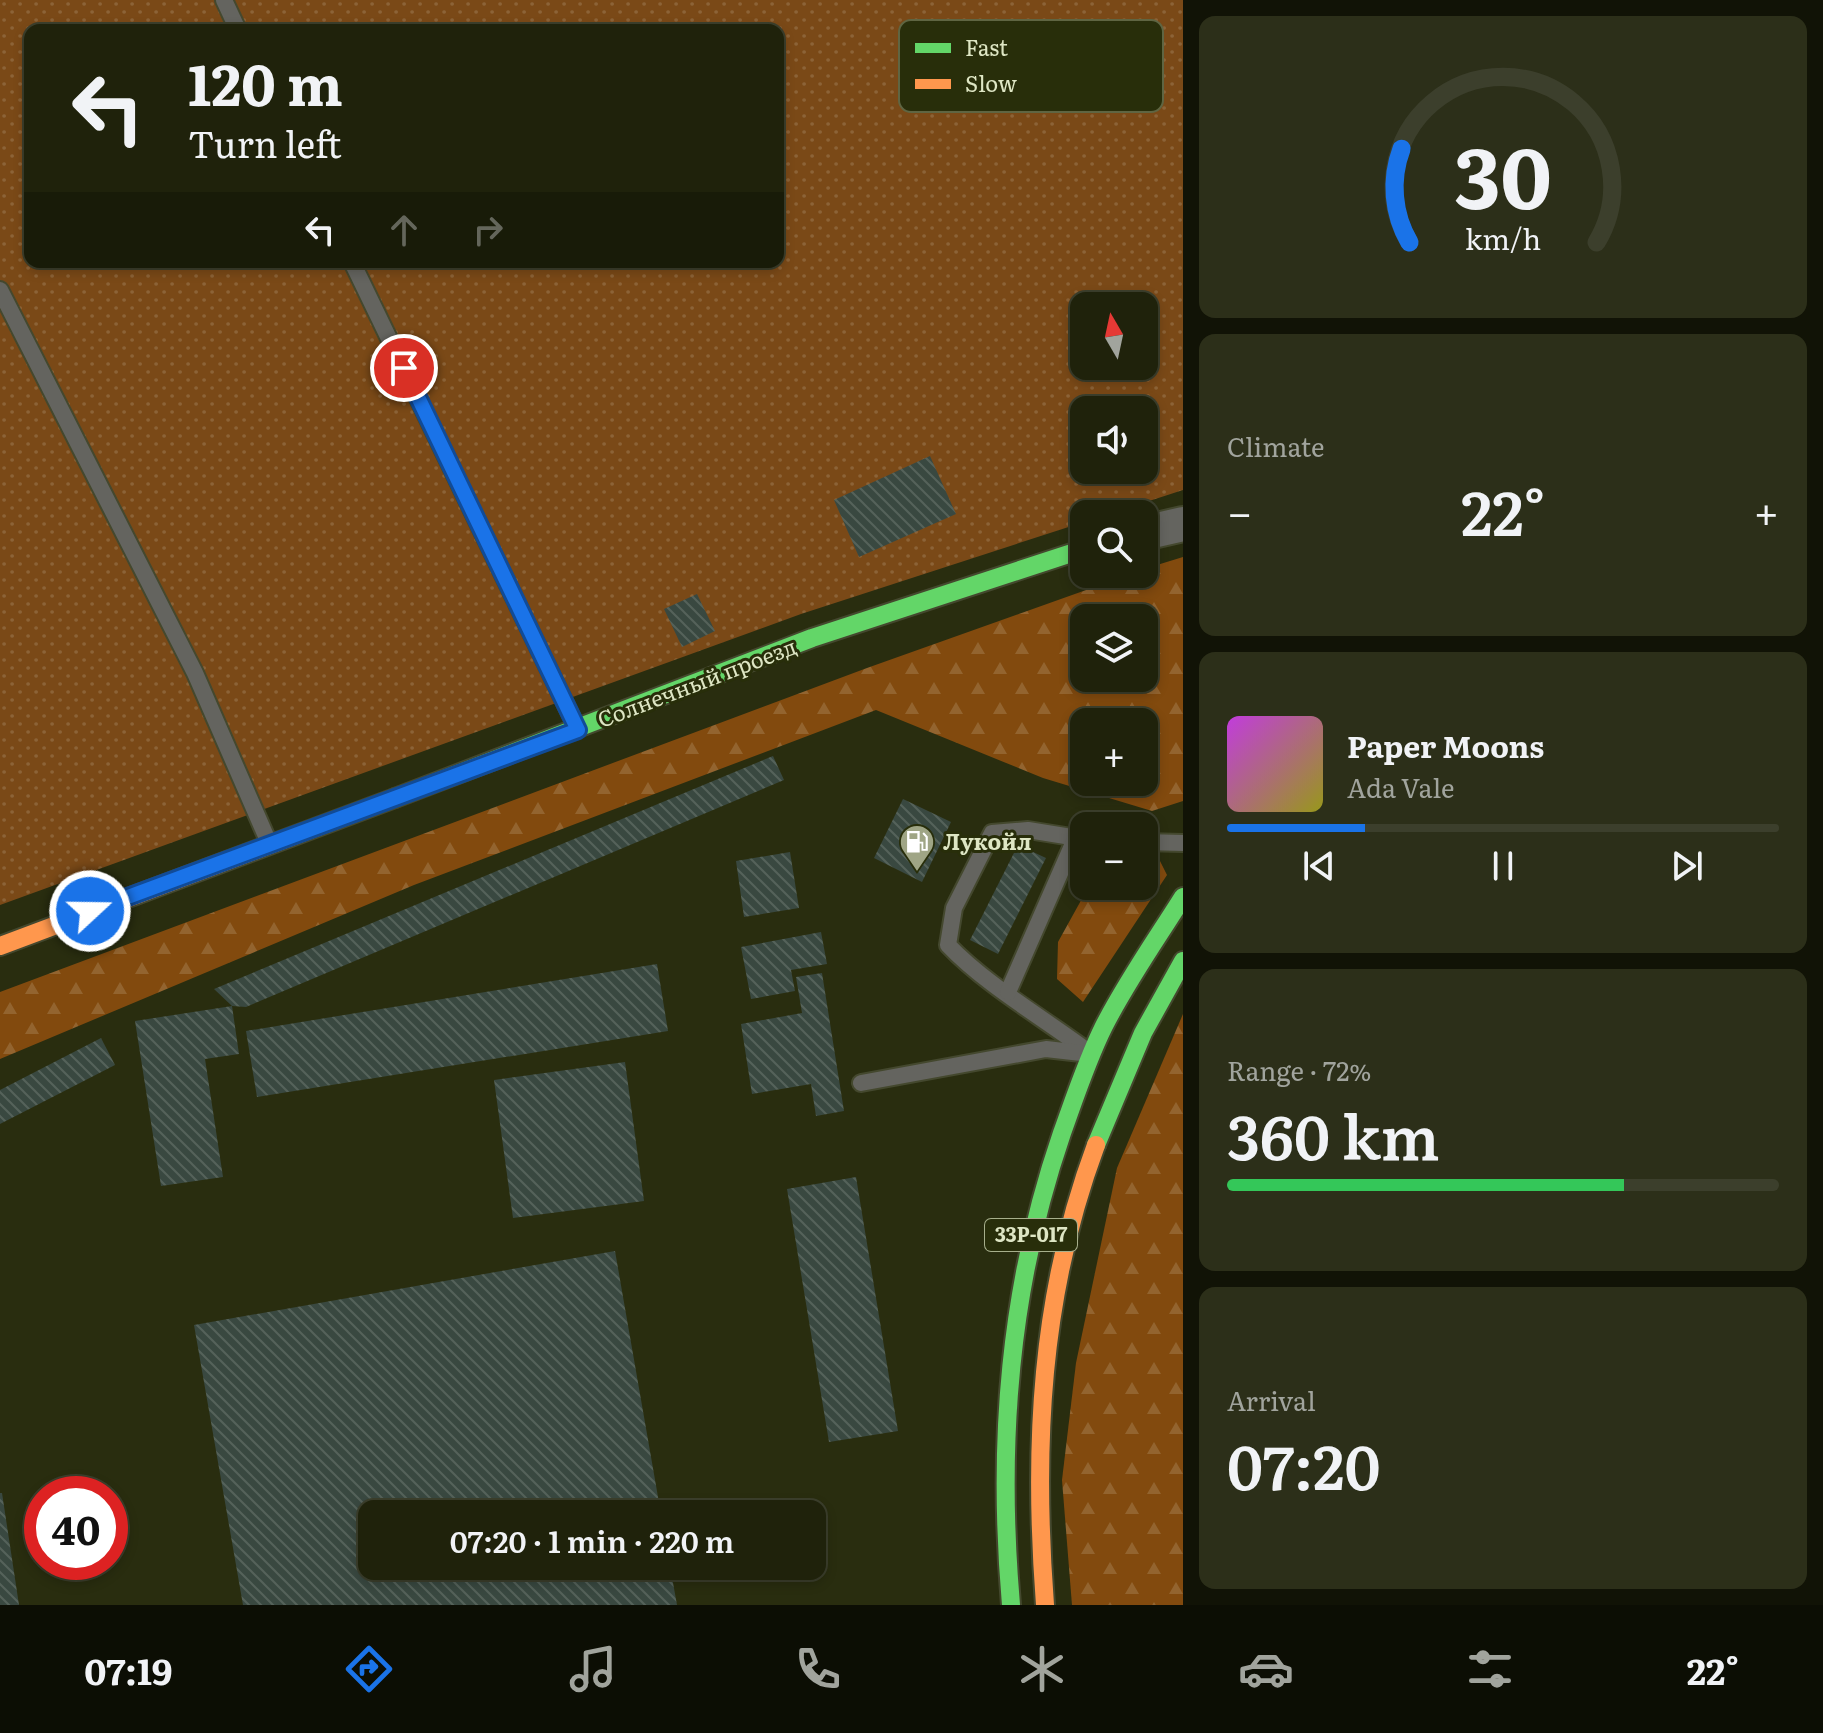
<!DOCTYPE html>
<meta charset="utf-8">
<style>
:root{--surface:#1f220b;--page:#2c2f19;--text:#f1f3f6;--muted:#a1a49d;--line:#3c3f2c;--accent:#1a73e8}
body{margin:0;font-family:Literata,serif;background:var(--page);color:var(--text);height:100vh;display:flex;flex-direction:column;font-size:30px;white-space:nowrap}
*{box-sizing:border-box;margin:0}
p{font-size:26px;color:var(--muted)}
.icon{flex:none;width:44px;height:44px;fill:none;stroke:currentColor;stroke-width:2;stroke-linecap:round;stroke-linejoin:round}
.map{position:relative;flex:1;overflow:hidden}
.details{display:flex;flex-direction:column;gap:16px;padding:16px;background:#111306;width:640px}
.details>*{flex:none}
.hud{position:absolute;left:24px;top:24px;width:760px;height:244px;border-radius:16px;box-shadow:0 4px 12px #0003,0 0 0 2px var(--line);background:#1f220b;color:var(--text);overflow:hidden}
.needle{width:52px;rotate:351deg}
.fabs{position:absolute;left:1070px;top:292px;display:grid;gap:16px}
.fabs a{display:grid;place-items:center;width:88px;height:88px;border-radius:16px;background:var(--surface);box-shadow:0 4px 12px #0003,0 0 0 2px var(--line);font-size:40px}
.speed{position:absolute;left:24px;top:1476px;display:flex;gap:16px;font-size:40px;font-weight:700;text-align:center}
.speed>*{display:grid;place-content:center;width:104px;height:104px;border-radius:50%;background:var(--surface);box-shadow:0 4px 12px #0003,0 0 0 2px var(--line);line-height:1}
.speed .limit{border:12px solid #d22;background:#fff;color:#111}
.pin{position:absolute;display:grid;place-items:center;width:68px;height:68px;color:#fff;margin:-34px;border:4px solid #fff;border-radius:50%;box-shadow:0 2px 8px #0007}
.me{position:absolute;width:88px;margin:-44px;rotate:69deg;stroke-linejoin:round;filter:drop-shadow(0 0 6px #0008)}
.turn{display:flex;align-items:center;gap:28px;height:168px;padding:0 32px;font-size:36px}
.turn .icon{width:104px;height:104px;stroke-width:2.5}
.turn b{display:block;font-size:56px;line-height:68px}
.lanes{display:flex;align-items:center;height:76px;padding:0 32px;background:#0003;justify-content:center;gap:40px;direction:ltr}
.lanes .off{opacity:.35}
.big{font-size:60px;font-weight:600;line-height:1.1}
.details .tile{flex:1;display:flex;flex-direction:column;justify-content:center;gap:12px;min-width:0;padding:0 28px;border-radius:16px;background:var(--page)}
.details .dial{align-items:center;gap:0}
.dial svg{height:208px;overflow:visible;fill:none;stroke:var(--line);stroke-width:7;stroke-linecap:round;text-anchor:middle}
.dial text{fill:var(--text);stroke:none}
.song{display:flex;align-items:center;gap:24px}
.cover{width:96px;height:96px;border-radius:12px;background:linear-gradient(135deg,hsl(290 70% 55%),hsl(60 70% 35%))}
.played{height:8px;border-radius:4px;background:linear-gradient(90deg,var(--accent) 25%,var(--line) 25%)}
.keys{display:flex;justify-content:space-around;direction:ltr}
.heat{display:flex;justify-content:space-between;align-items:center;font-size:44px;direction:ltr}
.charge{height:12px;border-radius:6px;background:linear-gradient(90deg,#34c759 72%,var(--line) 0)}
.trip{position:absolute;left:358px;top:1500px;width:468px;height:80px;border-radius:16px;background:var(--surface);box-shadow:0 4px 12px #0003,0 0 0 2px var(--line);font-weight:600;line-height:80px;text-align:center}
.menu{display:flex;height:128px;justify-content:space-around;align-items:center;background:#0c0e04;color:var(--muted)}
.menu .icon{width:56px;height:56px}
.menu .current{color:var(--accent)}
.menu b{font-size:36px;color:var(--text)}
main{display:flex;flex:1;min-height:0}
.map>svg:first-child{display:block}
</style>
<main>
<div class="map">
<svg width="1183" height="1605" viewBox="0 0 1183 1605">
<defs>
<pattern id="forest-firs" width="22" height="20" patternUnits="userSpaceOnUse" patternTransform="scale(2)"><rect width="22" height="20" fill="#824a0e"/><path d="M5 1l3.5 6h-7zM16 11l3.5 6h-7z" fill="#93642f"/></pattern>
<pattern id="garden-dots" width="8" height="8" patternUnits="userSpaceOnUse" patternTransform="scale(2)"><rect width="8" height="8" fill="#7a4917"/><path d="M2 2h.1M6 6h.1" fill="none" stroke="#8c6337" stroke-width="1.8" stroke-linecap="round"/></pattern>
<pattern id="building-back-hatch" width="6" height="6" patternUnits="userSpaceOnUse" patternTransform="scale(2)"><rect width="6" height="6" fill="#394840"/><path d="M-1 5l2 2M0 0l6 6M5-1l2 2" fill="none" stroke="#55625a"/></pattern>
</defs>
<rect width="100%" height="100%" fill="#292d0f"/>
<g fill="url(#forest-firs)" fill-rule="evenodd">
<path d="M1183 557V801L1152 811 1043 778 876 710 414 885 0 1059V992L867 668 1131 574H1144V569ZM1084 618H1144V678H1084ZM1084 722H1144V782H1084Z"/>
<polygon points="1144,855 1160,861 1167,875 1083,1002 1057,979 1058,942 1089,886 1144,886"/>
<polygon points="1183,1014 1183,1605 1072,1605 1062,1480 1076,1363 1117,1168"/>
</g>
<path fill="url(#garden-dots)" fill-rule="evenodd" d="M0 0H1183V490L1109 514H1084V522L801 614 0 905ZM30 30H778V262H30ZM1084 306H1144V366H1084ZM1084 410H1144V470H1084Z"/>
<g fill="url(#building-back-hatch)">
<polygon points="930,456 956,514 859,557 834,500"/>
<polygon points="697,594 715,631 682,647 664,609"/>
<polygon points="773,756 784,780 246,1007 232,1006 239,1054 205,1059 223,1177 161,1186 135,1021 232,1006 214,989"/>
<polygon points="903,799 951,822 922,882 874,858"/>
<polygon points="1018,845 1046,858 998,954 970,940"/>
<polygon points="790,852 799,908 744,917 736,861"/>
<polygon points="821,932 827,964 791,970 795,991 751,999 741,947"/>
<polygon points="657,964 668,1031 257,1097 246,1031"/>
<polygon points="822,973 844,1111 816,1116 811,1084 752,1094 741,1024 802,1013 796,977"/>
<polygon points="101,1038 115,1065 0,1124 0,1090"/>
<polygon points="625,1062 644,1201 513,1218 494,1080"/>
<polygon points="856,1177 898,1431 829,1442 787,1189"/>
<polygon points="615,1251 661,1514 372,1514 372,1566 670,1566 677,1605 243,1605 194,1325"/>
<polygon points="0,1493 2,1493 19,1605 0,1605"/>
</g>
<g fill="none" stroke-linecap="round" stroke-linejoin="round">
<defs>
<g id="lane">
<polyline points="224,0 238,30"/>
<polyline points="352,262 577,728"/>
<polyline points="0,290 195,673 269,843"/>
<path d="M1084 839 1028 830 992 833 954 908 948 945C986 985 1045 1019 1090 1053"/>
<polyline points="1144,842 1183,843"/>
<polyline points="1008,992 1075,839"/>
<polyline points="861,1083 1046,1049 1090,1054"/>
</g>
<polyline id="street" points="1144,533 1183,524"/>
<g id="fast">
<polyline points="395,798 812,638 1084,549"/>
<polyline points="1096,1145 1143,1033 1183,961"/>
<path d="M1011 1605C997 1443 1009 1287 1062 1133 1075 1097 1087 1060 1104 1026 1127 981 1156 940 1183 897"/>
</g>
<g id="slow">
<polyline points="0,946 395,798"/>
<path d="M1045 1605C1033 1447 1040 1295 1096 1145"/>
</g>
</defs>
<use href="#lane" stroke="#44482e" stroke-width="20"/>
<use href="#street" stroke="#44482e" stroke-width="38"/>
<use href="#fast" stroke="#44482e" stroke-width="22"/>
<use href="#slow" stroke="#44482e" stroke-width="22"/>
<use href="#lane" stroke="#64645f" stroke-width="16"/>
<use href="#street" stroke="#64645f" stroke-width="34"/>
<use href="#fast" stroke="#63d668" stroke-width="18"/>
<use href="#slow" stroke="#ff974d" stroke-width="18"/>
</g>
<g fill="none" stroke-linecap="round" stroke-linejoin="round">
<defs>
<polyline id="route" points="90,911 578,730 404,368"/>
</defs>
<use href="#route" stroke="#114b97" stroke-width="20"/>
<use href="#route" stroke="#1a73e8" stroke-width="14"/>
</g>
<defs>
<symbol id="fuel-pin" viewBox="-11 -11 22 30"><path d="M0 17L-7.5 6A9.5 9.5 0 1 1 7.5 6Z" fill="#9fa585" stroke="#282e0a"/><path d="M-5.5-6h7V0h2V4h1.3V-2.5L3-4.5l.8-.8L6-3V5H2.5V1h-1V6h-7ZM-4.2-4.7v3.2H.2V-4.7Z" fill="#fff"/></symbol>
</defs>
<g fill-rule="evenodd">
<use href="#fuel-pin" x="897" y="822" width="40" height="54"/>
</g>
<g text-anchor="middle" stroke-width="6" stroke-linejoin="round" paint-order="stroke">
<rect fill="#282e0a" stroke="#a7af8c" stroke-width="2" x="985" y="1219" width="92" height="32" rx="6"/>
<g font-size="20" font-weight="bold" fill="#dee6c4">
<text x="1031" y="1242">33Р-017</text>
</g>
<g font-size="22" fill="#dee6c4" stroke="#282e0a">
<text transform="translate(697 683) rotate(-21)" y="8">Солнечный проезд</text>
</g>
<g font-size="22" font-weight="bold" fill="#dee6c4" stroke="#282e0a" text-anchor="start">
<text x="943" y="850">Лукойл</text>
</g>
</g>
<rect x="899" y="20" width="264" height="92" rx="12" fill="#282e0a" stroke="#5f6542" stroke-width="2"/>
<rect x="915" y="43" width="36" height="10" fill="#63d668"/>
<rect x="915" y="79" width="36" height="10" fill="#ff974d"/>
<g font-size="22" fill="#dee6c4">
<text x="965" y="56">Fast</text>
<text x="965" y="92">Slow</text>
</g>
</svg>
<div class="fabs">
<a><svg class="needle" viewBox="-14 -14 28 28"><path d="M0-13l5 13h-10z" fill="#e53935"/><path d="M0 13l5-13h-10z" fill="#a1a49d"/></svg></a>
<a><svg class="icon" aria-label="sound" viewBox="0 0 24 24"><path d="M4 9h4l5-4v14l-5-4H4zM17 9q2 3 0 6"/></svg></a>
<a><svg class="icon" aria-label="search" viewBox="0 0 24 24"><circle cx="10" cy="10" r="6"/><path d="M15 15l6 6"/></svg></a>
<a><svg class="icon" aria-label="layers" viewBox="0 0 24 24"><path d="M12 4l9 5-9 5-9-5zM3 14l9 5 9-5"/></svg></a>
<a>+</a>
<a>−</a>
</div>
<div class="speed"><div class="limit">40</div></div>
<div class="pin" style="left:404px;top:368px;background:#d93025"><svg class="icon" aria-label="arrive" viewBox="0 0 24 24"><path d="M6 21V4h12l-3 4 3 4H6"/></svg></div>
<svg class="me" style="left:90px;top:911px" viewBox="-20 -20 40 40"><circle r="17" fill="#1a73e8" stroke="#fff" stroke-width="3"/><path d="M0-11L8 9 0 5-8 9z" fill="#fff"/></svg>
<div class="trip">07:20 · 1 min · 220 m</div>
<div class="hud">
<div class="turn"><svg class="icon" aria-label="left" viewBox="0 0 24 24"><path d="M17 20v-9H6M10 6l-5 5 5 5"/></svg><div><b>120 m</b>Turn left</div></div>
<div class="lanes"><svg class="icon" aria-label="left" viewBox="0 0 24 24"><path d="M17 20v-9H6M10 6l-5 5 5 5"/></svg><svg class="icon off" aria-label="ahead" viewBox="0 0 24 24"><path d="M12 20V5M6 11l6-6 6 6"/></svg><svg class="icon off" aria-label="right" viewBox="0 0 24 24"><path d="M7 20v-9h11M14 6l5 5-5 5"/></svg></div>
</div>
</div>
<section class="details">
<div class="tile dial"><svg viewBox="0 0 100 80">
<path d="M14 69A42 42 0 1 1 86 69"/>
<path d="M14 69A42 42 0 0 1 11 33" stroke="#1a73e8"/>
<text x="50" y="56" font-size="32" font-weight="700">30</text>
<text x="50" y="72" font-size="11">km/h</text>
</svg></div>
<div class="tile"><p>Climate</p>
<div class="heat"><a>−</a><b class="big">22°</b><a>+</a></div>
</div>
<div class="tile">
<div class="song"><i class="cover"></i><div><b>Paper Moons</b><p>Ada Vale</p></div></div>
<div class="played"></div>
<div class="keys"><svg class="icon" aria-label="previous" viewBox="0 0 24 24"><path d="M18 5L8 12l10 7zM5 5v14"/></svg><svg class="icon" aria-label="pause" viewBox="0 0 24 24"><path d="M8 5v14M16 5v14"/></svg><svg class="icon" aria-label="next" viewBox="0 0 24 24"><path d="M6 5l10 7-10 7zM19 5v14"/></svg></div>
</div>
<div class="tile"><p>Range · 72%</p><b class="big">360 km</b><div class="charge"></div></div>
<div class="tile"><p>Arrival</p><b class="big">07:20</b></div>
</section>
</main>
<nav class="menu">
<b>07:19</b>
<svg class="icon current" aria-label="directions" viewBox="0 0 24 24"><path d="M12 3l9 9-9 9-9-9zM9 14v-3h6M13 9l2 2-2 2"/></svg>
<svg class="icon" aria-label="music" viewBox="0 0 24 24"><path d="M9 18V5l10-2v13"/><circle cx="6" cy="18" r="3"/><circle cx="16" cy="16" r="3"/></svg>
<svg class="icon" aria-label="phone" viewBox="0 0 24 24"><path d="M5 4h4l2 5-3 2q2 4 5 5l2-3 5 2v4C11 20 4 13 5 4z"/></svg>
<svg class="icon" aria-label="climate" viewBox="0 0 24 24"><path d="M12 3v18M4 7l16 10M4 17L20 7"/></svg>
<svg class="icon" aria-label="car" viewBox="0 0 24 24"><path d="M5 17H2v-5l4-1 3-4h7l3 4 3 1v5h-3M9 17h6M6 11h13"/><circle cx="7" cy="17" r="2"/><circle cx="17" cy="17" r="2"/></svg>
<svg class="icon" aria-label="filters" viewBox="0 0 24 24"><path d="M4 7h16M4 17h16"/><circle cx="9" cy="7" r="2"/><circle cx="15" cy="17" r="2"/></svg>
<b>22°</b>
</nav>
